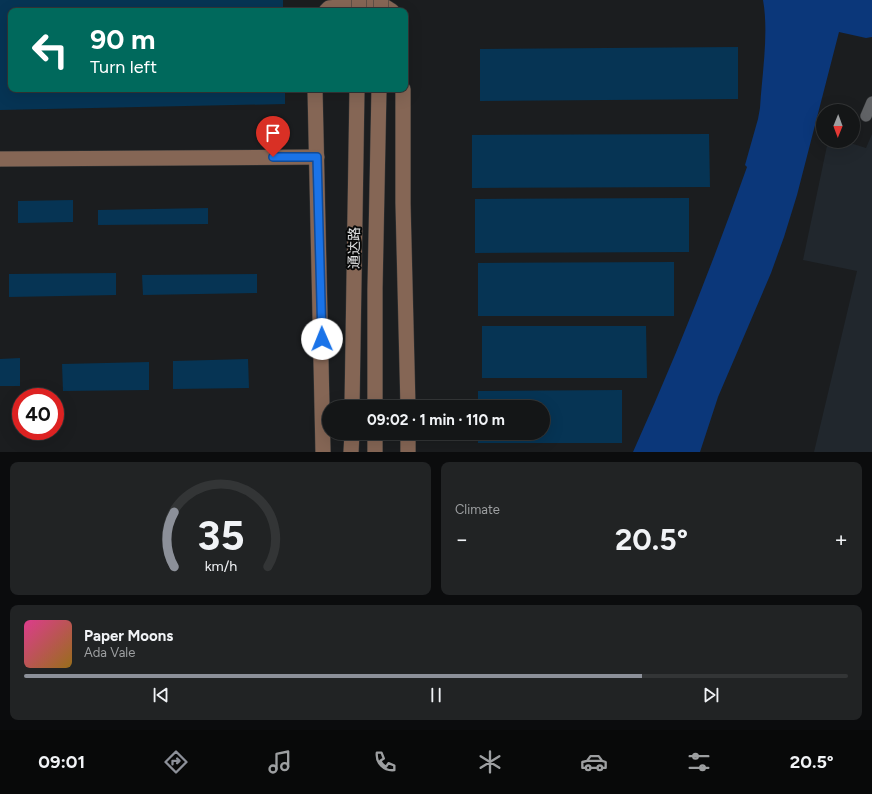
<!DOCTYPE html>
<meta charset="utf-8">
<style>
:root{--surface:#141617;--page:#212324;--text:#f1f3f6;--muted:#9d9fa1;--line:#333536;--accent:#8c9099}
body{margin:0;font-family:Figtree,"Noto Sans SC",sans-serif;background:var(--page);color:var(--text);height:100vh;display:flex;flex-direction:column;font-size:15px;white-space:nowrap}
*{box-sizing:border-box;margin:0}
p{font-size:13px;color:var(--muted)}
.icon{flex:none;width:22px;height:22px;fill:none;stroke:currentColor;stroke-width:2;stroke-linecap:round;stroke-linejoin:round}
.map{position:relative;height:452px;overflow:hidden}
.details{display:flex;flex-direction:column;gap:10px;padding:10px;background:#0b0c0d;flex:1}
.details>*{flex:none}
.hud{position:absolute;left:8px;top:8px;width:400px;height:84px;border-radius:8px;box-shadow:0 4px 16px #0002,0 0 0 1px var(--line);background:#00695c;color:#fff;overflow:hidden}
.needle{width:26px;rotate:181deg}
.fabs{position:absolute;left:816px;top:104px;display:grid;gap:8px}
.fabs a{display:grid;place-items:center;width:44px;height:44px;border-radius:50%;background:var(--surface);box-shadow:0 4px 16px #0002,0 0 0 1px var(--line);font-size:20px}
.speed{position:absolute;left:12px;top:388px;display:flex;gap:8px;font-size:20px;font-weight:700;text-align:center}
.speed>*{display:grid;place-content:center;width:52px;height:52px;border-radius:50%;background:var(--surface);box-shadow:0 4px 16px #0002,0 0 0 1px var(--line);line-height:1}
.speed .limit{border:6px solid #d22;background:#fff;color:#111}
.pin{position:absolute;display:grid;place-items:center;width:34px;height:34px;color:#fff;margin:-41px -17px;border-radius:50% 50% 50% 0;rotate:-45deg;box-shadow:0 0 4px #0007}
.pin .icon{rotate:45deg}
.me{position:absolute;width:44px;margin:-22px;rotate:359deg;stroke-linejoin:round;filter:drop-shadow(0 0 3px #0008)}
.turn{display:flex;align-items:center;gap:14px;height:84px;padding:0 16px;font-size:18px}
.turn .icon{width:52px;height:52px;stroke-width:2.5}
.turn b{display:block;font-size:28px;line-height:34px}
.big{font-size:30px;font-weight:700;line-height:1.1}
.details .tile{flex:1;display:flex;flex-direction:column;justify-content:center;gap:6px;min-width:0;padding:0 14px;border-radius:8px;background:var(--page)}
.details .dial{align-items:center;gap:0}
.dial svg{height:104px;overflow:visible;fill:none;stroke:var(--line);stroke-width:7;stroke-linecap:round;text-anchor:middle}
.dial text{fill:var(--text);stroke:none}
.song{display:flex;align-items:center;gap:12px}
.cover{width:48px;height:48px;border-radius:6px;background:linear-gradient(135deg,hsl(330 70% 55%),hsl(40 70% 35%))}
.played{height:4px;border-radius:2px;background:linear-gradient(90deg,var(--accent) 75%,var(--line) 75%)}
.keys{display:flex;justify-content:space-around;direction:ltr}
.heat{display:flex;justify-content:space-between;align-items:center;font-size:22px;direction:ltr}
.details .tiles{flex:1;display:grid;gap:10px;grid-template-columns:1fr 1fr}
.tile:last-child{grid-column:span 2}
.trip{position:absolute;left:322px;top:400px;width:228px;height:40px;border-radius:20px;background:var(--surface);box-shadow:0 4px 16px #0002,0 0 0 1px var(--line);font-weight:700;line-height:40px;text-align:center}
.tab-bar{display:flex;height:64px;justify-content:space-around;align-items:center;background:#080909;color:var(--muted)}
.tab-bar .icon{width:28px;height:28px}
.tab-bar .current{color:var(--accent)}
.tab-bar b{font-size:18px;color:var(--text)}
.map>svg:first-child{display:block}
</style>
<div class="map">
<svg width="872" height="452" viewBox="0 0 872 452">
<rect width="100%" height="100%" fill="#1b1d1f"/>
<polygon fill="#21272d" points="872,134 872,452 814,452 857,271 803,260 828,141 844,141 866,148"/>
<path fill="#0b377a" d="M763 0H872V37L866 38 839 32 797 195 784 237 771 273 718 397 700 452H633C675 359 713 263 747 167L745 165 758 119 760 108C762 74 769 33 763 0Z"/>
<g fill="#063454">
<polygon points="0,0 283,0 283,11 11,11 11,89 285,89 285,104 0,110"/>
<polygon points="738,47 738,99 480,101 480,49"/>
<polygon points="709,134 710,187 472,188 472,135"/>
<polygon points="689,198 689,252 475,253 475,199"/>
<polygon points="73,200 73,222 18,223 18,201"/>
<polygon points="208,208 208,224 98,225 98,210"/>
<polygon points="674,262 674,316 478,316 478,263"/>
<polygon points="116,273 116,295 9,297 9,274"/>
<polygon points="257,274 257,293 143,295 142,275"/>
<polygon points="482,326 646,326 647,378 482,378"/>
<polygon points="20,358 20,386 0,386 0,359"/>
<polygon points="248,359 249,388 173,389 173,361"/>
<polygon points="149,362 149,390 63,391 62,364"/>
<polygon points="622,390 622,443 478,443 478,433 543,433 543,407 478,407 478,391"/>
</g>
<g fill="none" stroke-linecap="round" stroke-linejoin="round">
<defs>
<polyline id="street" points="866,116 872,102"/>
<g id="secondary">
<polyline points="326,11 329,8 353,5 384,6 392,11"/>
<polyline points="315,89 323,452"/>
<polyline points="403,89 403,203 408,407"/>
<polyline points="0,159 317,157"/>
<polyline points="352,407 357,89"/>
<polyline points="375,407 375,289 379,89"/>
<polyline points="408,433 408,452"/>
<polyline points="351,452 352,433"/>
<polyline points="375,452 375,433"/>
</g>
</defs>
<use href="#street" stroke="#363839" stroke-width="12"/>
<use href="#secondary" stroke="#363839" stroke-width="16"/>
<use href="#street" stroke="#616366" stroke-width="11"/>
<use href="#secondary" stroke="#856655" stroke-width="15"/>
<defs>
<g id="secondary-bridge">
<polyline points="359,11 359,0"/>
<polyline points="381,11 381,0"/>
</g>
</defs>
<use href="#secondary-bridge" stroke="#363839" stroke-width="16" stroke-linecap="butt"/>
<use href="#secondary-bridge" stroke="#856655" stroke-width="15"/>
</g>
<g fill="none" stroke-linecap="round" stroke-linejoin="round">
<defs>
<polyline id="route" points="273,157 317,157 322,339"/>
</defs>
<use href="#route" stroke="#114b97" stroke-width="10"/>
<use href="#route" stroke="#1a73e8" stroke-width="7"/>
</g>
<g text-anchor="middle" stroke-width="4" stroke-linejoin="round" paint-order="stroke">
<g font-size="14" fill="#dfe0e1" stroke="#070808">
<text transform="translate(354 248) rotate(-89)" y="5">通达路</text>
</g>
</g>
</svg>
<div class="fabs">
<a><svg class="needle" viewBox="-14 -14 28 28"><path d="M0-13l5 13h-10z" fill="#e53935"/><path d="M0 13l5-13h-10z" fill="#9d9fa1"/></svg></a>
</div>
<div class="speed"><div class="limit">40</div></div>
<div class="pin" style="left:273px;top:157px;background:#d93025"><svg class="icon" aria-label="arrive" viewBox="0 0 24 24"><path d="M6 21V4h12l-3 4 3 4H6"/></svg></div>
<svg class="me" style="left:322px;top:339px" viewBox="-20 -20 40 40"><circle r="19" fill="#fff"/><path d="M0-13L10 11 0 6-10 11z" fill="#1a73e8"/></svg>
<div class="trip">09:02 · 1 min · 110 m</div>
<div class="hud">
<div class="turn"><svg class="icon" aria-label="left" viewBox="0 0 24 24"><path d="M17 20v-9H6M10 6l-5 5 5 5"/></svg><div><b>90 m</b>Turn left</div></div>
</div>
</div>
<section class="details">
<div class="tiles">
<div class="tile dial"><svg viewBox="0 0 100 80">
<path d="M14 69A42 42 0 1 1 86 69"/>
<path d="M14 69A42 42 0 0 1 14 27" stroke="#8c9099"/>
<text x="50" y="56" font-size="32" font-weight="700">35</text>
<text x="50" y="72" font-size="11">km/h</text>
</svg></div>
<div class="tile"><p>Climate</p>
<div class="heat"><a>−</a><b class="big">20.5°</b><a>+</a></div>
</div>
<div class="tile">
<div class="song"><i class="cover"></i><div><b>Paper Moons</b><p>Ada Vale</p></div></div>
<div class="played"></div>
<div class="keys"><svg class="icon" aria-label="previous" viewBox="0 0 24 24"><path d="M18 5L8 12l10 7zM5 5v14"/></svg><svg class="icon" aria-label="pause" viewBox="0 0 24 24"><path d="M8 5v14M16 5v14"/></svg><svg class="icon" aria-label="next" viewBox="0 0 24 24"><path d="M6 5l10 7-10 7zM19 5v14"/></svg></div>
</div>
</div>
</section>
<nav class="tab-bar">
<b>09:01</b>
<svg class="icon current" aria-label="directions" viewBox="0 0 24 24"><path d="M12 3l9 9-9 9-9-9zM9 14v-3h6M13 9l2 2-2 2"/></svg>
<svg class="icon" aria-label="music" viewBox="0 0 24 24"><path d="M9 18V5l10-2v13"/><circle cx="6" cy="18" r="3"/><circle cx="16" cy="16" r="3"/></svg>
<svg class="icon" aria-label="phone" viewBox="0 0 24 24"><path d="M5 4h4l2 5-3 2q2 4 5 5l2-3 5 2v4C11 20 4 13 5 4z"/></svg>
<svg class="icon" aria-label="climate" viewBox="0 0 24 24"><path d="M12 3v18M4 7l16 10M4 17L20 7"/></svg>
<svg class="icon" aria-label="car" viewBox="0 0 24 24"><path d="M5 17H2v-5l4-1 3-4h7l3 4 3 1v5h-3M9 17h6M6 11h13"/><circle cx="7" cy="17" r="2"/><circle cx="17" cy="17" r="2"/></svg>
<svg class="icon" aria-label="filters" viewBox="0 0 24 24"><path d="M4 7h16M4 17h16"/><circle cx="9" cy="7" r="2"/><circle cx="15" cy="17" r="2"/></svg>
<b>20.5°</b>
</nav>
